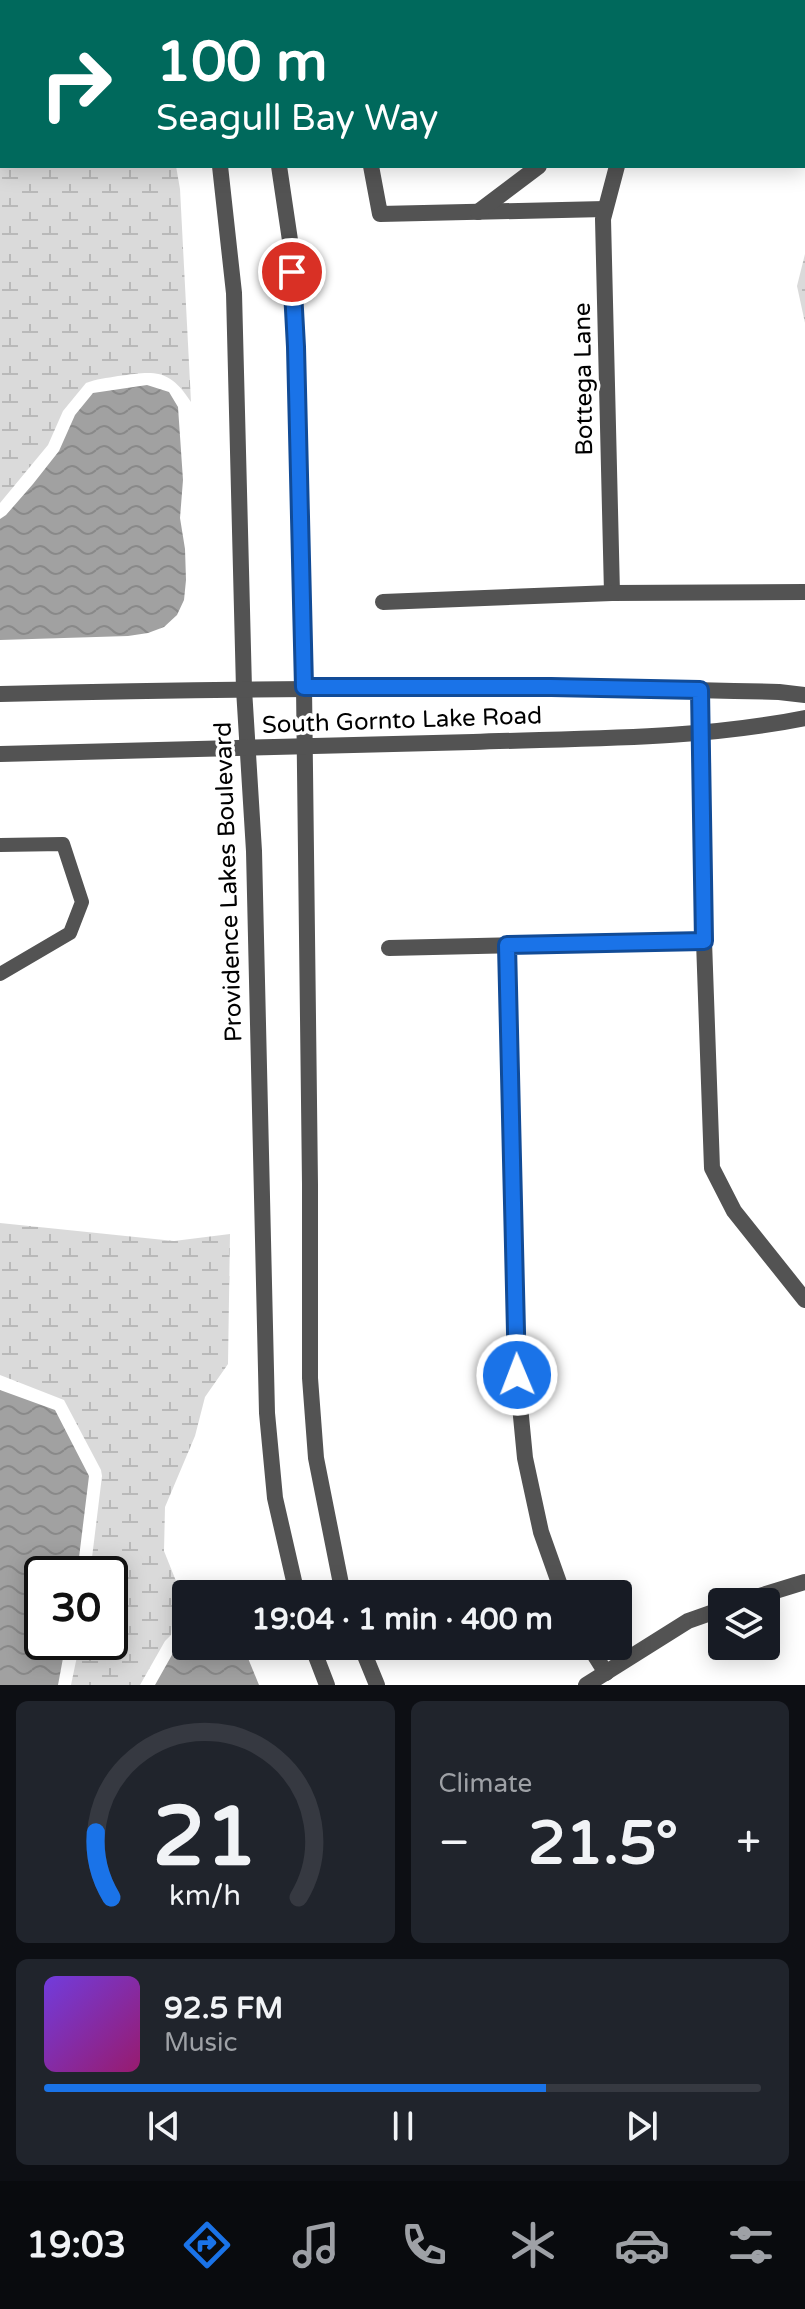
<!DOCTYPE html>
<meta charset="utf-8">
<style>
:root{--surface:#171b24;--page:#20242c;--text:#f1f3f6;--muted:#9ea1a6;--line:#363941;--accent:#1a73e8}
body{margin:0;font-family:"Varela Round",sans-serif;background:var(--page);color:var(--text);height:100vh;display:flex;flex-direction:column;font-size:30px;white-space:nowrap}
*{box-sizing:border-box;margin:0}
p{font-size:26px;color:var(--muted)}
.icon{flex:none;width:44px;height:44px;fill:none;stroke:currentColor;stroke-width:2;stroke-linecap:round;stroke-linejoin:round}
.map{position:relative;height:1685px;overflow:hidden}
.details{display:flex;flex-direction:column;gap:16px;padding:16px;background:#0d0f14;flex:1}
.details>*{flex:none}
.top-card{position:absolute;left:0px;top:0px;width:806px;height:168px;box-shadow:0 4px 20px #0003;background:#00695c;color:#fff;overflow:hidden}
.fabs{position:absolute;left:708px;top:1588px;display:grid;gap:16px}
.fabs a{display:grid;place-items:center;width:72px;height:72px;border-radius:8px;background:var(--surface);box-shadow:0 4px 20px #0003;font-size:40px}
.speed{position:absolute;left:24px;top:1556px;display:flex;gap:16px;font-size:40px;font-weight:700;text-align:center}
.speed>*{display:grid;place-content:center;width:104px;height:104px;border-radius:50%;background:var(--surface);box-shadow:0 4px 20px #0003;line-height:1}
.speed .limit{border:4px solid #111;border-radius:12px;background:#fff;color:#111}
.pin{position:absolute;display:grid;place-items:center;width:68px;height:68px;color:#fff;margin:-34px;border:4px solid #fff;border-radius:50%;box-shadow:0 2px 8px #0007}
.me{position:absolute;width:88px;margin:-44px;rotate:359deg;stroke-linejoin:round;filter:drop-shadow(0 0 6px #0008)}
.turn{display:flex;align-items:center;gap:28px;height:168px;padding:0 24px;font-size:36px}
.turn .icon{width:104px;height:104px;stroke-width:2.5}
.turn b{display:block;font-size:56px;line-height:68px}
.big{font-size:60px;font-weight:700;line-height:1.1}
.details .tile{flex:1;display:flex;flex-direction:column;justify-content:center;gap:12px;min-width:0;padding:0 28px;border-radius:12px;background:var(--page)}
.details .dial{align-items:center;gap:0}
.dial svg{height:208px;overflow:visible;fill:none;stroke:var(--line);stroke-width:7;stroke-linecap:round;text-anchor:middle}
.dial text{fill:var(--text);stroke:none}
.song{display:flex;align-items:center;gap:24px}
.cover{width:96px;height:96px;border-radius:12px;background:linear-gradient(135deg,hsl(260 70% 55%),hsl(320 70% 35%))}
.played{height:8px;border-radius:4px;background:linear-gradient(90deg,var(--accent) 70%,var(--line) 70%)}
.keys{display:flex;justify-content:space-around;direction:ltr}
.heat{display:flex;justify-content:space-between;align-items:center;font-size:44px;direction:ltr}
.details .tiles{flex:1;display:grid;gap:16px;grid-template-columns:1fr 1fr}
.tile:last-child{grid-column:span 2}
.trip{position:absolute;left:172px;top:1580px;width:460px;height:80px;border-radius:8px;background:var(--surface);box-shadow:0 4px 20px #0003;font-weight:700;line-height:80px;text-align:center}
.menu{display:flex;height:128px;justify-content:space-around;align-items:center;background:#090b0e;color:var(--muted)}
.menu .icon{width:56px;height:56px}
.menu .active{color:var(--accent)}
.menu b{font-size:36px;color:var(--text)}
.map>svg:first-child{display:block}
</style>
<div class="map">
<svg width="805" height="1685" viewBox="0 0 805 1685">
<defs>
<pattern id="wetland-marsh" width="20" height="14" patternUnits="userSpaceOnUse" patternTransform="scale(2)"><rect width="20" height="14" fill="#dadada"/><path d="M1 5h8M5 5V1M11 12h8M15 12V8" fill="none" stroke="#b9b9b9"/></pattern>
<pattern id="water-waves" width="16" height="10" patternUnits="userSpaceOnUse" patternTransform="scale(2)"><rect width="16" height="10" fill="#a1a1a1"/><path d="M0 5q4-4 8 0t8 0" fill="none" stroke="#898989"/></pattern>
</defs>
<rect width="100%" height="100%" fill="#fff"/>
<g fill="url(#wetland-marsh)">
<path d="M0 0H137L138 2H2V166H176L180 189 191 402C169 368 155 371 118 376 107 378 96 379 86 383L63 411 48 445 0 503Z"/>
<polygon points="805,254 805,323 797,286"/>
<polygon points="0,1223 174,1241 230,1234 228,1364 205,1397 195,1436 165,1507 164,1551 178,1586 187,1594 186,1611 174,1603 171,1635 165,1641 140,1685 71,1685 80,1642 110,1642 110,1574 90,1574 102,1476 101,1470 64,1400 0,1375"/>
</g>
<g fill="url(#water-waves)">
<polygon points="147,385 169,392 178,407 183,480 180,518 185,549 186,580 184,600 177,615 164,627 148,633 128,636 0,640 0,519 6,515 33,484 59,451 75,415 93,393"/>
<polygon points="0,1390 55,1410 89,1476 77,1574 42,1574 42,1642 66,1642 58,1685 0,1685"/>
<polygon points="186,1642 186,1646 243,1646 259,1685 155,1685 177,1646"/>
</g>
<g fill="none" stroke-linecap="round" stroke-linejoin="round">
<polyline stroke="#535353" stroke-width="14" points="0,845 63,844 82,902 70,933 0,974"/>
<g stroke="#535353" stroke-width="16">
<polyline points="285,2 285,0"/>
<polyline points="348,2 351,0"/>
<polyline points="651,2 651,0"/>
<polyline points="371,166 380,214 605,209"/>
<polyline points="478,212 539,166"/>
<polyline points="612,593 603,219 617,166"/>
<polyline points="383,602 612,593 805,592"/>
<polyline points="700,690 704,941 712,1168 734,1211 805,1300"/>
<polyline points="507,945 517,1375 525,1458 541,1532 563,1594"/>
<polyline points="389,948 704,941"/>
<polyline points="740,1602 805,1582"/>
<polyline points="589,1646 606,1673"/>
<polyline points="586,1685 688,1621 722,1609"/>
</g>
<g stroke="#535353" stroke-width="16">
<polyline points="186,0 187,2"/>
<polyline points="250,0 250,2"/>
<polyline points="220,166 234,293 244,689 254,851 267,1413 275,1498 297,1594"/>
<polyline points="279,166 291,247 296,347 304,687 310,1184 310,1378 316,1458 343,1594"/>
<path d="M0 694C260 688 519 685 779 692L805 695"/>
<path d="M0 754C158 750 315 746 473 742 583 738 696 740 805 718"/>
<polyline points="312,1646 327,1685"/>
<polyline points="361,1646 377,1685"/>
</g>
</g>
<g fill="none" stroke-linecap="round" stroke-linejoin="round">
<defs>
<polyline id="route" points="292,272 296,347 304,687 551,687 700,690 704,941 507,945 517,1375"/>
</defs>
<use href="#route" stroke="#114b97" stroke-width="20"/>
<use href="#route" stroke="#1a73e8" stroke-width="14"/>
</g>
<g text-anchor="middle" stroke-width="7" stroke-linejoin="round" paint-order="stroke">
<g font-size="24" fill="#000" stroke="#fff">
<text transform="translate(583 379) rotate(-91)" y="8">Bottega Lane</text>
<text transform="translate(402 720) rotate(-2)" y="8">South Gornto Lake Road</text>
<text transform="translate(228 882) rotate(-92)" y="8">Providence Lakes Boulevard</text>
</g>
</g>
</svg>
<div class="fabs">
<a><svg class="icon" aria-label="layers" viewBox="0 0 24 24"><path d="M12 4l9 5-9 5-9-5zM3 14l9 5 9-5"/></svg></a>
</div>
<div class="speed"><div class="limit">30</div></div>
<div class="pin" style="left:292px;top:272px;background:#d93025"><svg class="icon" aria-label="arrive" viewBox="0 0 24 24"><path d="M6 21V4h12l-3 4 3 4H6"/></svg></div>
<svg class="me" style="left:517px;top:1375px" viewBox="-20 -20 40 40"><circle r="17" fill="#1a73e8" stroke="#fff" stroke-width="3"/><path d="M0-11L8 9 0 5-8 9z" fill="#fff"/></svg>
<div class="trip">19:04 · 1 min · 400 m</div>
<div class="top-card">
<div class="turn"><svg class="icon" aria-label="right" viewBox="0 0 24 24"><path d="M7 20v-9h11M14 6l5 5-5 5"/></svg><div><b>100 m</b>Seagull Bay Way</div></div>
</div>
</div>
<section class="details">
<div class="tiles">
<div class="tile dial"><svg viewBox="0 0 100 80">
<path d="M14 69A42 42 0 1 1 86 69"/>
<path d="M14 69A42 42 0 0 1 8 44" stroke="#1a73e8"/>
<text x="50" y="56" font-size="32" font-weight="700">21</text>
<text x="50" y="72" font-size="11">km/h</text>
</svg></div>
<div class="tile"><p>Climate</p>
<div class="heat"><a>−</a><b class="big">21.5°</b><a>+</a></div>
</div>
<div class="tile">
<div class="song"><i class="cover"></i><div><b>92.5 FM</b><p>Music</p></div></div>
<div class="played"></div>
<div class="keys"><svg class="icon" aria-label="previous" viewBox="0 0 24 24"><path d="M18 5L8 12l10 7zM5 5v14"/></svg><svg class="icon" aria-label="pause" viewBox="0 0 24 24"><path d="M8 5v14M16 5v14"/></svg><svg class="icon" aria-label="next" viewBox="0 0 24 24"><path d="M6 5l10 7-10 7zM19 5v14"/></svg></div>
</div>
</div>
</section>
<nav class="menu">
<b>19:03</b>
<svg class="icon active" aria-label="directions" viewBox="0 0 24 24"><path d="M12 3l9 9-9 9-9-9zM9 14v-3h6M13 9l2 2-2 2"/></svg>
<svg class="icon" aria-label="music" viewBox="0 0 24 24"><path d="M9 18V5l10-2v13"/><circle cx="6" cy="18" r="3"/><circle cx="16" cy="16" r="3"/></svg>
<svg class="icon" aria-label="phone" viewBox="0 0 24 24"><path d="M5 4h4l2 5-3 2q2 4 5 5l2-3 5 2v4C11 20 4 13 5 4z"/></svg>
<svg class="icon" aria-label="climate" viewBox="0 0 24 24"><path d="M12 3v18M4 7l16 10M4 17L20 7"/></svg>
<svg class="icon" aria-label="car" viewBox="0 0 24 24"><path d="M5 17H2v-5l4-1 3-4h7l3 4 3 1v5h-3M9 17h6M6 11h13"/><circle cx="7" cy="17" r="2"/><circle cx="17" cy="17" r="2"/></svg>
<svg class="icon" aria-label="filters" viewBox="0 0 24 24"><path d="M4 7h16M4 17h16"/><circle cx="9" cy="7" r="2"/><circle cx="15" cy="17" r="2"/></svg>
</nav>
